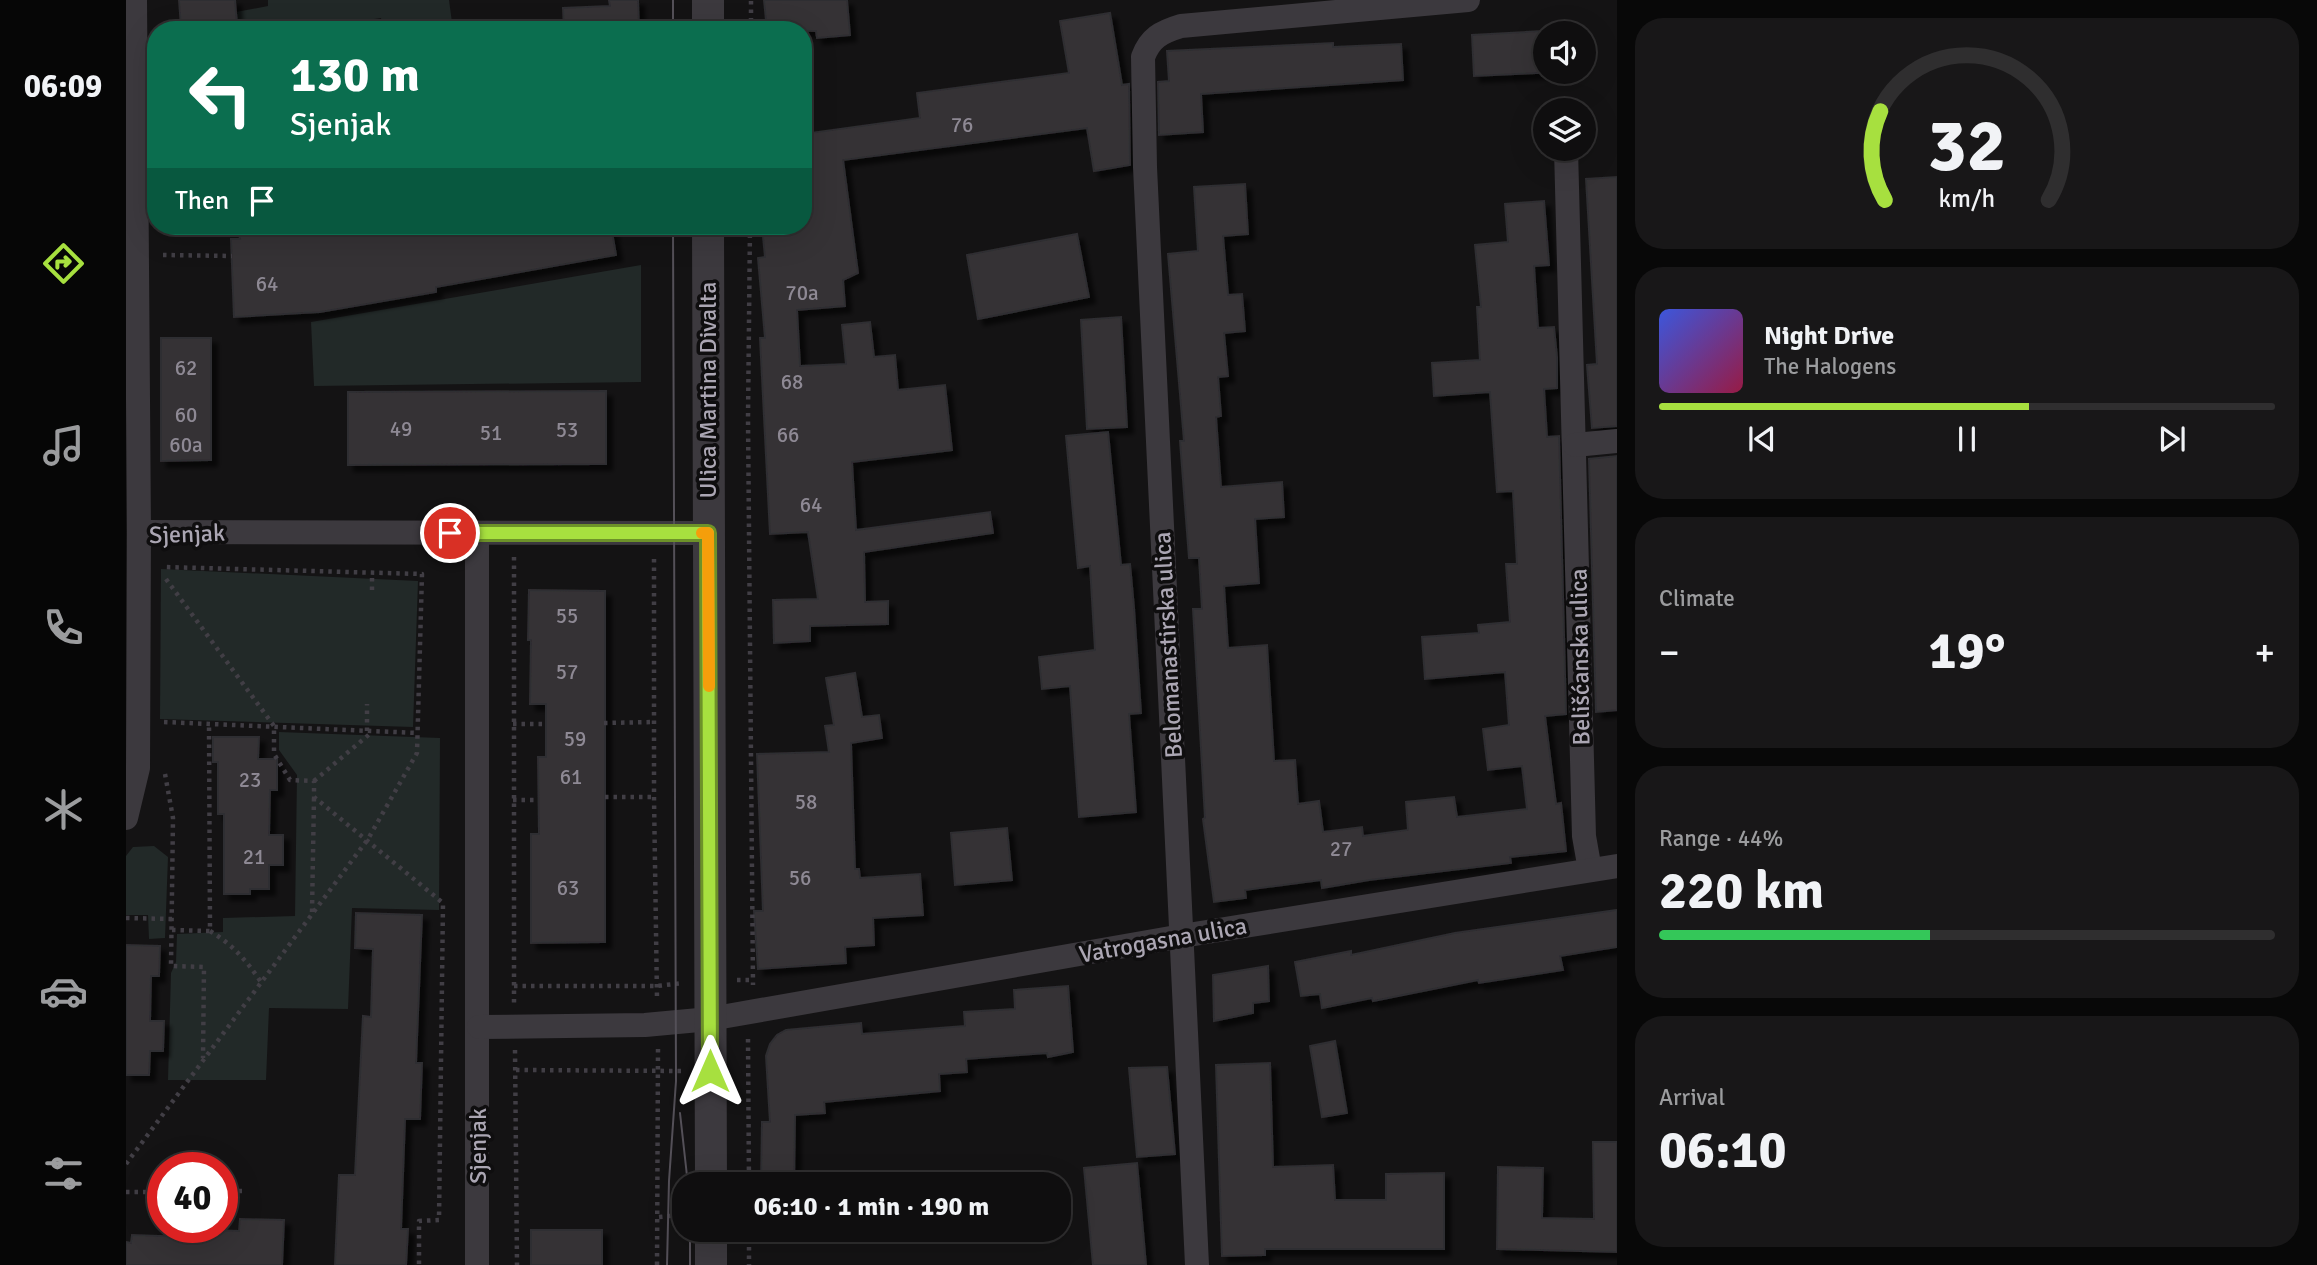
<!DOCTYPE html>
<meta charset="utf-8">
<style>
:root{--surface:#0f0e0f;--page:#181718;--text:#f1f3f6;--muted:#9b9c9e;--line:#2f2e2f;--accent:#a7e03f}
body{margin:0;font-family:Signika,sans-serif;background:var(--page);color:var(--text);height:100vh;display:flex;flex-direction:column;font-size:26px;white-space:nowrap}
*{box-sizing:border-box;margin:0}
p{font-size:23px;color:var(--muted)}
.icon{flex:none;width:38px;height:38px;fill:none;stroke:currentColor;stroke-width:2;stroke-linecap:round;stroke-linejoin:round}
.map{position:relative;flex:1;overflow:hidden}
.panel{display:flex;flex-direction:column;gap:18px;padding:18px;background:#080808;width:700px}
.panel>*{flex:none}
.guide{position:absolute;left:21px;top:21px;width:665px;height:214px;border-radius:28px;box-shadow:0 7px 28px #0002,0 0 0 2px var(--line);background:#0b6e4f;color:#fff;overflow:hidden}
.buttons{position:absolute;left:1407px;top:21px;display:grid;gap:14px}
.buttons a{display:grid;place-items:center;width:63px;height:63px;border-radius:50%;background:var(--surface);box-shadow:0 7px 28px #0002,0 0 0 2px var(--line);font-size:35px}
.speed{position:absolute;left:21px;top:1152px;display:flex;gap:14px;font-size:35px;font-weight:700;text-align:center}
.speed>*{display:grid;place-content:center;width:91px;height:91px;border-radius:50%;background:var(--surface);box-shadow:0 7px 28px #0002,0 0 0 2px var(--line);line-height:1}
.speed .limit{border:10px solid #d22;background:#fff;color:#111}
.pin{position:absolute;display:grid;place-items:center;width:60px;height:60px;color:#fff;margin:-30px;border:4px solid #fff;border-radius:50%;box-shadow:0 2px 7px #0007}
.me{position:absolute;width:77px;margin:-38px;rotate:0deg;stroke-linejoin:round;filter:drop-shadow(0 0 5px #0008)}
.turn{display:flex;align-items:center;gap:24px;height:147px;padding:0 28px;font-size:32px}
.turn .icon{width:91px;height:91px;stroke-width:2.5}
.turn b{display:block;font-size:49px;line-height:60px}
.then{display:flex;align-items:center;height:66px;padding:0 28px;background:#0003;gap:14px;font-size:26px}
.big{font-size:52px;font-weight:700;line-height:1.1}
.panel .widget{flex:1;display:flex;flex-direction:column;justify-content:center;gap:10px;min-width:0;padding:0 24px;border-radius:28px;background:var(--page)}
.panel .dial{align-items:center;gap:0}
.dial svg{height:182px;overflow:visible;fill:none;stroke:var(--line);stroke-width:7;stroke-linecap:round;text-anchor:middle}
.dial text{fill:var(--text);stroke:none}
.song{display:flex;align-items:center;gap:21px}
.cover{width:84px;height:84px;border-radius:10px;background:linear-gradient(135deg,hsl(230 70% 55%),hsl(340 70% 35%))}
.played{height:7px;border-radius:4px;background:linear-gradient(90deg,var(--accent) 60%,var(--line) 60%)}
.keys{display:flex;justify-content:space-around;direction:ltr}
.heat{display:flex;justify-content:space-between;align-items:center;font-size:38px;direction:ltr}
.charge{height:10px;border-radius:5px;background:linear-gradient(90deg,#34c759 44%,var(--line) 0)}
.trip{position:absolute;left:546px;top:1172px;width:399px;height:70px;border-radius:28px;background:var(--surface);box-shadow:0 7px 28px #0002,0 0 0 2px var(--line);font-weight:700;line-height:70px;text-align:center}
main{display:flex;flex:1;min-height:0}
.tabs{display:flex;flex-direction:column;width:126px;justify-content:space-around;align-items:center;background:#060606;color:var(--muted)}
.tabs .icon{width:49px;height:49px}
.tabs .selected{color:var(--accent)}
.tabs b{font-size:32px;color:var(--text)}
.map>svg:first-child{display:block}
</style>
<main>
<nav class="tabs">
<b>06:09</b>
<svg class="icon selected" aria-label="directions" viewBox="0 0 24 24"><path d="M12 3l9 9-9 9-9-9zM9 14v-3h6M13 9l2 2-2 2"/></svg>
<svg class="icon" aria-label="music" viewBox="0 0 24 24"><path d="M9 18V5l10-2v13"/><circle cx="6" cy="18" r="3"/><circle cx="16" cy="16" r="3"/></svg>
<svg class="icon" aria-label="phone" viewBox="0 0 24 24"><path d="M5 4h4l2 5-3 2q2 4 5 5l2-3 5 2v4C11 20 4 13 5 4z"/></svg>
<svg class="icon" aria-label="climate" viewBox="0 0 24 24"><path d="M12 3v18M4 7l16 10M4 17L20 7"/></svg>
<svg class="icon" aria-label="car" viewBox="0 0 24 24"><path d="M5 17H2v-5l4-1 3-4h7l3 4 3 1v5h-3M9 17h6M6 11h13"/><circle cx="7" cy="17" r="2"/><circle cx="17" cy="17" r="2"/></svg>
<svg class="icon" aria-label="filters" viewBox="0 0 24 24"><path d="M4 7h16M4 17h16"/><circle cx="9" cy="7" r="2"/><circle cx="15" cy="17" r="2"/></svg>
</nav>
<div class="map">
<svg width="1491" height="1265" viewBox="0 0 1491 1265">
<defs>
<filter id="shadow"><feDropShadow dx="6" dy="6" stdDeviation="2" flood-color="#0009"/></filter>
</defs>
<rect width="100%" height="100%" fill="#141314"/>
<g fill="#222928">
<polygon points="142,0 323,0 327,30 257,30 255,18 175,30 111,30 110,12 142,6"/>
<polygon points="515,265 515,382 188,386 185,322"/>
<polygon points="35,569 292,581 287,727 34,719"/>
<polygon points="153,732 314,738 313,910 226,908 222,1009 143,1008 140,1080 42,1080 45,973 50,962 51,934 97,932 97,918 169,916 171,775 153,750"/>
<polygon points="28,846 42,857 39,938 23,939 22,915 0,915 0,856 7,847"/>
</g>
<g fill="#353336" stroke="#2f2d30" stroke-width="2" filter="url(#shadow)">
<polygon points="53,0 109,0 111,25 55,27"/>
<polygon points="483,0 512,0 513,30 438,30 437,8 484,6"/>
<polygon points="638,0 721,0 724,35 691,38 690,31 641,30"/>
<polygon points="984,13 996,85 1003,84 1004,165 968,171 961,128 717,160 732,273 717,280 719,306 671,310 674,366 720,364 716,325 744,322 748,357 769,355 772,390 819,385 826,450 726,462 730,530 864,512 867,533 738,552 739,602 762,601 762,624 684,626 684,641 648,643 647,600 692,599 682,532 644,534 634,338 639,338 632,258 639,257 636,226 677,226 677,134 794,118 791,93 943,73 934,21"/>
<polygon points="1435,30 1436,33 1419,33 1419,72 1432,72 1348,76 1346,35"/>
<polygon points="1207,43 1207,47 1275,44 1277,80 1075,94 1077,132 1033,135 1032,82 1043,81 1041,51"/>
<polygon points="1491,177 1491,426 1466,428 1461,365 1471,364 1460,179"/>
<polygon points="1119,184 1122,234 1097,236 1102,295 1116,294 1119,331 1098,333 1102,376 1092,377 1095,416 1090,417 1095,487 1156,482 1158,517 1129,519 1133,583 1098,586 1102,648 1141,645 1148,761 1169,760 1172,804 1193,801 1197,832 1236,827 1237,836 1282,830 1280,802 1328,797 1331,817 1401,809 1396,766 1362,770 1357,729 1383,725 1379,672 1299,679 1296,637 1353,633 1352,625 1384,622 1380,564 1391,564 1387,491 1371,492 1364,392 1308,396 1306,363 1354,360 1351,307 1355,307 1349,245 1382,242 1379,204 1418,201 1423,265 1408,266 1412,328 1428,327 1431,357 1431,388 1418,389 1421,437 1433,436 1440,714 1419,716 1430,804 1435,803 1440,851 1384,857 1385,863 1243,880 1196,888 1195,880 1119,890 1120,898 1088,902 1077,819 1079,818 1067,609 1076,609 1073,558 1063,558 1054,441 1058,441 1042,254 1072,251 1068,187"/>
<polygon points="112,226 485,226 490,255 310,287 310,292 194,312 108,317 105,239 114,239"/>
<polygon points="951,234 963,297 852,319 841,255"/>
<polygon points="995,317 1001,427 961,429 955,320"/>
<polygon points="35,338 85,338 85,460 35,461"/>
<polygon points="480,391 480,464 222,465 222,392"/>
<polygon points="982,432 995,565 1004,564 1008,608 1015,713 1003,714 1010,812 953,817 944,686 916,689 913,657 969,650 964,566 952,568 940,436"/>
<polygon points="1491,456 1491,710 1470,712 1463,459"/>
<polygon points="403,590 479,591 479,942 405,943 405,834 413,834 412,757 420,757 420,704 404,704 405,640 402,640"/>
<polygon points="729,673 736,717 753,715 756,738 725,743 729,869 733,869 734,878 794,874 797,915 747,918 748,945 719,947 720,963 632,969 628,911 637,911 631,754 703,752 699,726 708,725 700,678"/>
<polygon points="87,737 133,737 132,759 151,759 151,790 144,790 143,835 157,835 157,865 143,865 143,889 124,889 124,894 98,894 98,814 92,814 92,762 87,762"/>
<polygon points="881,828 886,880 829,885 825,833"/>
<polygon points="1491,910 1491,947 1434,956 1437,970 1353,983 1352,980 1247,1001 1246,998 1196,1008 1194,994 1175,996 1169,962 1225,951 1225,955 1329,933"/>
<polygon points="230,913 296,915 290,1063 296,1063 294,1119 279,1119 275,1229 282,1229 280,1265 209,1265 213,1175 229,1175 237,1016 245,1017 247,949 229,948"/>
<polygon points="0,945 34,946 33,976 25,976 24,1021 38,1021 37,1051 24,1051 23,1075 0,1075"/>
<polygon points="1142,966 1143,1001 1127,1003 1127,1013 1088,1021 1087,975"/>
<polygon points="942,986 947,1052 922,1057 921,1053 840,1059 841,1072 813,1074 814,1091 698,1102 699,1113 669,1115 668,1185 635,1185 636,1122 644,1122 640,1056 644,1044 651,1035 660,1030 735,1023 736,1034 839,1026 838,1012 889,1009 888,990"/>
<polygon points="1209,1041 1221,1113 1196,1117 1184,1046"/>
<polygon points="1144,1063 1147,1167 1207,1165 1209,1200 1260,1200 1260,1174 1318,1173 1318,1249 1139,1249 1139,1255 1096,1256 1090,1065"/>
<polygon points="1041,1067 1049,1154 1011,1157 1003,1068"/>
<polygon points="1467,1142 1491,1142 1491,1252 1371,1249 1372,1167 1417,1168 1416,1218 1468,1219"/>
<polygon points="1011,1163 1020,1265 967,1265 958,1168"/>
<polygon points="114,1219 158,1220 156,1265 0,1265 0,1242 5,1243 6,1235 62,1237 63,1234 86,1235 86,1230 113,1231"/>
<rect x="405" y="1230" width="71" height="35"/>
</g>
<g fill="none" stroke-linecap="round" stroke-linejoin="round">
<g stroke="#413e45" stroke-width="4.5" stroke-dasharray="3.5 5" stroke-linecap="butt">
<polyline points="625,30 625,0"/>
<polyline points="624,226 622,418 627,985"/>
<polyline points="37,255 106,256"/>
<polyline points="388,557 388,1003"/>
<polyline points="528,559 528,797 531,998"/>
<polyline points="40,579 148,726 148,754 164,780 188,781 188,797 317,903 313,1220 293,1221 293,1265"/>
<polyline points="246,590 246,573"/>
<polyline points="38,722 291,733"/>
<polyline points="478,723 529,722"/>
<polyline points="387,724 420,724"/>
<polyline points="241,731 241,704"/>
<polyline points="39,774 47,818 45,966 78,967 77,1058"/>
<polyline points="188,781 246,732"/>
<polyline points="479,797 528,797"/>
<polyline points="387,800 412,800"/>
<polyline points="186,912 188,797"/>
<polyline points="0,918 46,919"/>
<polyline points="46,930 84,931 83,724"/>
<path d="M84 931C107 945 120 960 135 982"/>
<polyline points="611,980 628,980"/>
<polyline points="388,986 531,986 557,983"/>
<polyline points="622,1039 623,1185"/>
<polyline points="389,1050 391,1265"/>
<polyline points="390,1070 557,1071"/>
<polyline points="0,1164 242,839 291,753 296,574 38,567"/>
<polyline points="96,1191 116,1191"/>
<polyline points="0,1192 37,1192"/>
<polyline points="533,1217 553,1215"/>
<polyline points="623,1230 623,1265"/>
<polyline points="531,1265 532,1049"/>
</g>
<g stroke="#3c393e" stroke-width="24">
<polyline points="1440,149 1458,836 1464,870"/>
<polyline points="1449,445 1491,441"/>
<polyline points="13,532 582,533"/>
<polyline points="351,533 351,1265"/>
<polyline points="0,818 12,768 13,532 9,0"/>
<polyline points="353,1027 519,1025 584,1019 1056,936 1491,866"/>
<path d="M1071 1265 1019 167 1017 57C1024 38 1035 32 1055 26L1342 0"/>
</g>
<g stroke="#3c393e" stroke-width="32">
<polyline points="582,0 582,30"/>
<polyline points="582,226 585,1185"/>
<polyline points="585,1230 585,1265"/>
</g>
<g stroke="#545058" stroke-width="2">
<polyline points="547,0 547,30"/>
<polyline points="554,1113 562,1185"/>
<polyline points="564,1230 564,1265"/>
<polyline points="541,1265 543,1181 550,1081 547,226"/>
</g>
</g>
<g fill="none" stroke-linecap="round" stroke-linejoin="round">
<defs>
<polyline id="route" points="324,533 582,533 584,1071"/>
</defs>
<use href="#route" stroke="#6d9229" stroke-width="18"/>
<use href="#route" stroke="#a7e03f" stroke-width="12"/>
<polyline stroke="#f59e0b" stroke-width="12" points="576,533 582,533 583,686"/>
</g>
<g text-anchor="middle" stroke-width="7" stroke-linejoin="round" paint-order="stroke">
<g font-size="21" fill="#8e8994">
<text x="836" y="132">76</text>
<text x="141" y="291">64</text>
<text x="676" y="300">70a</text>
<text x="60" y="375">62</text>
<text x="666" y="389">68</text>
<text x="60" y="422">60</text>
<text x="275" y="436">49</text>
<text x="441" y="437">53</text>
<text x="365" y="440">51</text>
<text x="662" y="442">66</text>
<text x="60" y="452">60a</text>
<text x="685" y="512">64</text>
<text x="441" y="623">55</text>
<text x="441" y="679">57</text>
<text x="449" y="746">59</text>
<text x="445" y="784">61</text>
<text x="124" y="787">23</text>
<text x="680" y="809">58</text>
<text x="1215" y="856">27</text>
<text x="128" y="864">21</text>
<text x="674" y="885">56</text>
<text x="442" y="895">63</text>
</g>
<g font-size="24" fill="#aba6b3" stroke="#0f0e0f">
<text transform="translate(582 390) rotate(-90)" y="8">Ulica Martina Divalta</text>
<text transform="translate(61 534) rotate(-2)" y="8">Sjenjak</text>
<text transform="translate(1042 645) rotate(-93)" y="8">Belomanastirska ulica</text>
<text transform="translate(1454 657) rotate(-91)" y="8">Belišćanska ulica</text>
<text transform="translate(1037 940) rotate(-10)" y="8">Vatrogasna ulica</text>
<text transform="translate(352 1146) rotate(-90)" y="8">Sjenjak</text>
</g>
</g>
</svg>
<div class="buttons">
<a><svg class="icon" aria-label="sound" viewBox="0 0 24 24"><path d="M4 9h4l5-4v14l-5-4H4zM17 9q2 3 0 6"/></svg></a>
<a><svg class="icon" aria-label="layers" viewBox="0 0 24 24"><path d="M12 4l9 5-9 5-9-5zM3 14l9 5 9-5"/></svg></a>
</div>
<div class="speed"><div class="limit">40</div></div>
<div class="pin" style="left:324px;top:533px;background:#d93025"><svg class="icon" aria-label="arrive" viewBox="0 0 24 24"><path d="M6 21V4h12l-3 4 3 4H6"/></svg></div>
<svg class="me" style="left:584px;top:1071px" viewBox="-20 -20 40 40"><path d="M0-17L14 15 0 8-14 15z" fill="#a7e03f" stroke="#fff" stroke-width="4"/></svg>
<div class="trip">06:10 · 1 min · 190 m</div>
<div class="guide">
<div class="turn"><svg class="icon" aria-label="left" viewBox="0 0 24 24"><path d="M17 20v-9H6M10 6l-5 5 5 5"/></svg><div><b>130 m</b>Sjenjak</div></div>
<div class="then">Then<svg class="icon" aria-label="arrive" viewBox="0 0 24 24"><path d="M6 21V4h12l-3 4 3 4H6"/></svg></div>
</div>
</div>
<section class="panel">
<div class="widget dial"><svg viewBox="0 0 100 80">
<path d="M14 69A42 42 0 1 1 86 69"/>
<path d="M14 69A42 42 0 0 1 12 30" stroke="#a7e03f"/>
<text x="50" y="56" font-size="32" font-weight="700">32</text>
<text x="50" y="72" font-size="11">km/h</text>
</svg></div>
<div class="widget">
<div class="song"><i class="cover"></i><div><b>Night Drive</b><p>The Halogens</p></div></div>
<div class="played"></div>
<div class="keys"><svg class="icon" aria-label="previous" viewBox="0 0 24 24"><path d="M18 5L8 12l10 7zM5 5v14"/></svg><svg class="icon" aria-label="pause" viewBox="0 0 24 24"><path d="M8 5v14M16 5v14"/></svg><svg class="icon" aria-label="next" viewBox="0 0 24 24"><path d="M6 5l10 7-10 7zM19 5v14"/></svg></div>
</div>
<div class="widget"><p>Climate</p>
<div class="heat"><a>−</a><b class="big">19°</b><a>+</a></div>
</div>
<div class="widget"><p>Range · 44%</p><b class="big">220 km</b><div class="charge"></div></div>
<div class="widget"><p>Arrival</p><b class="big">06:10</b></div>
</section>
</main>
